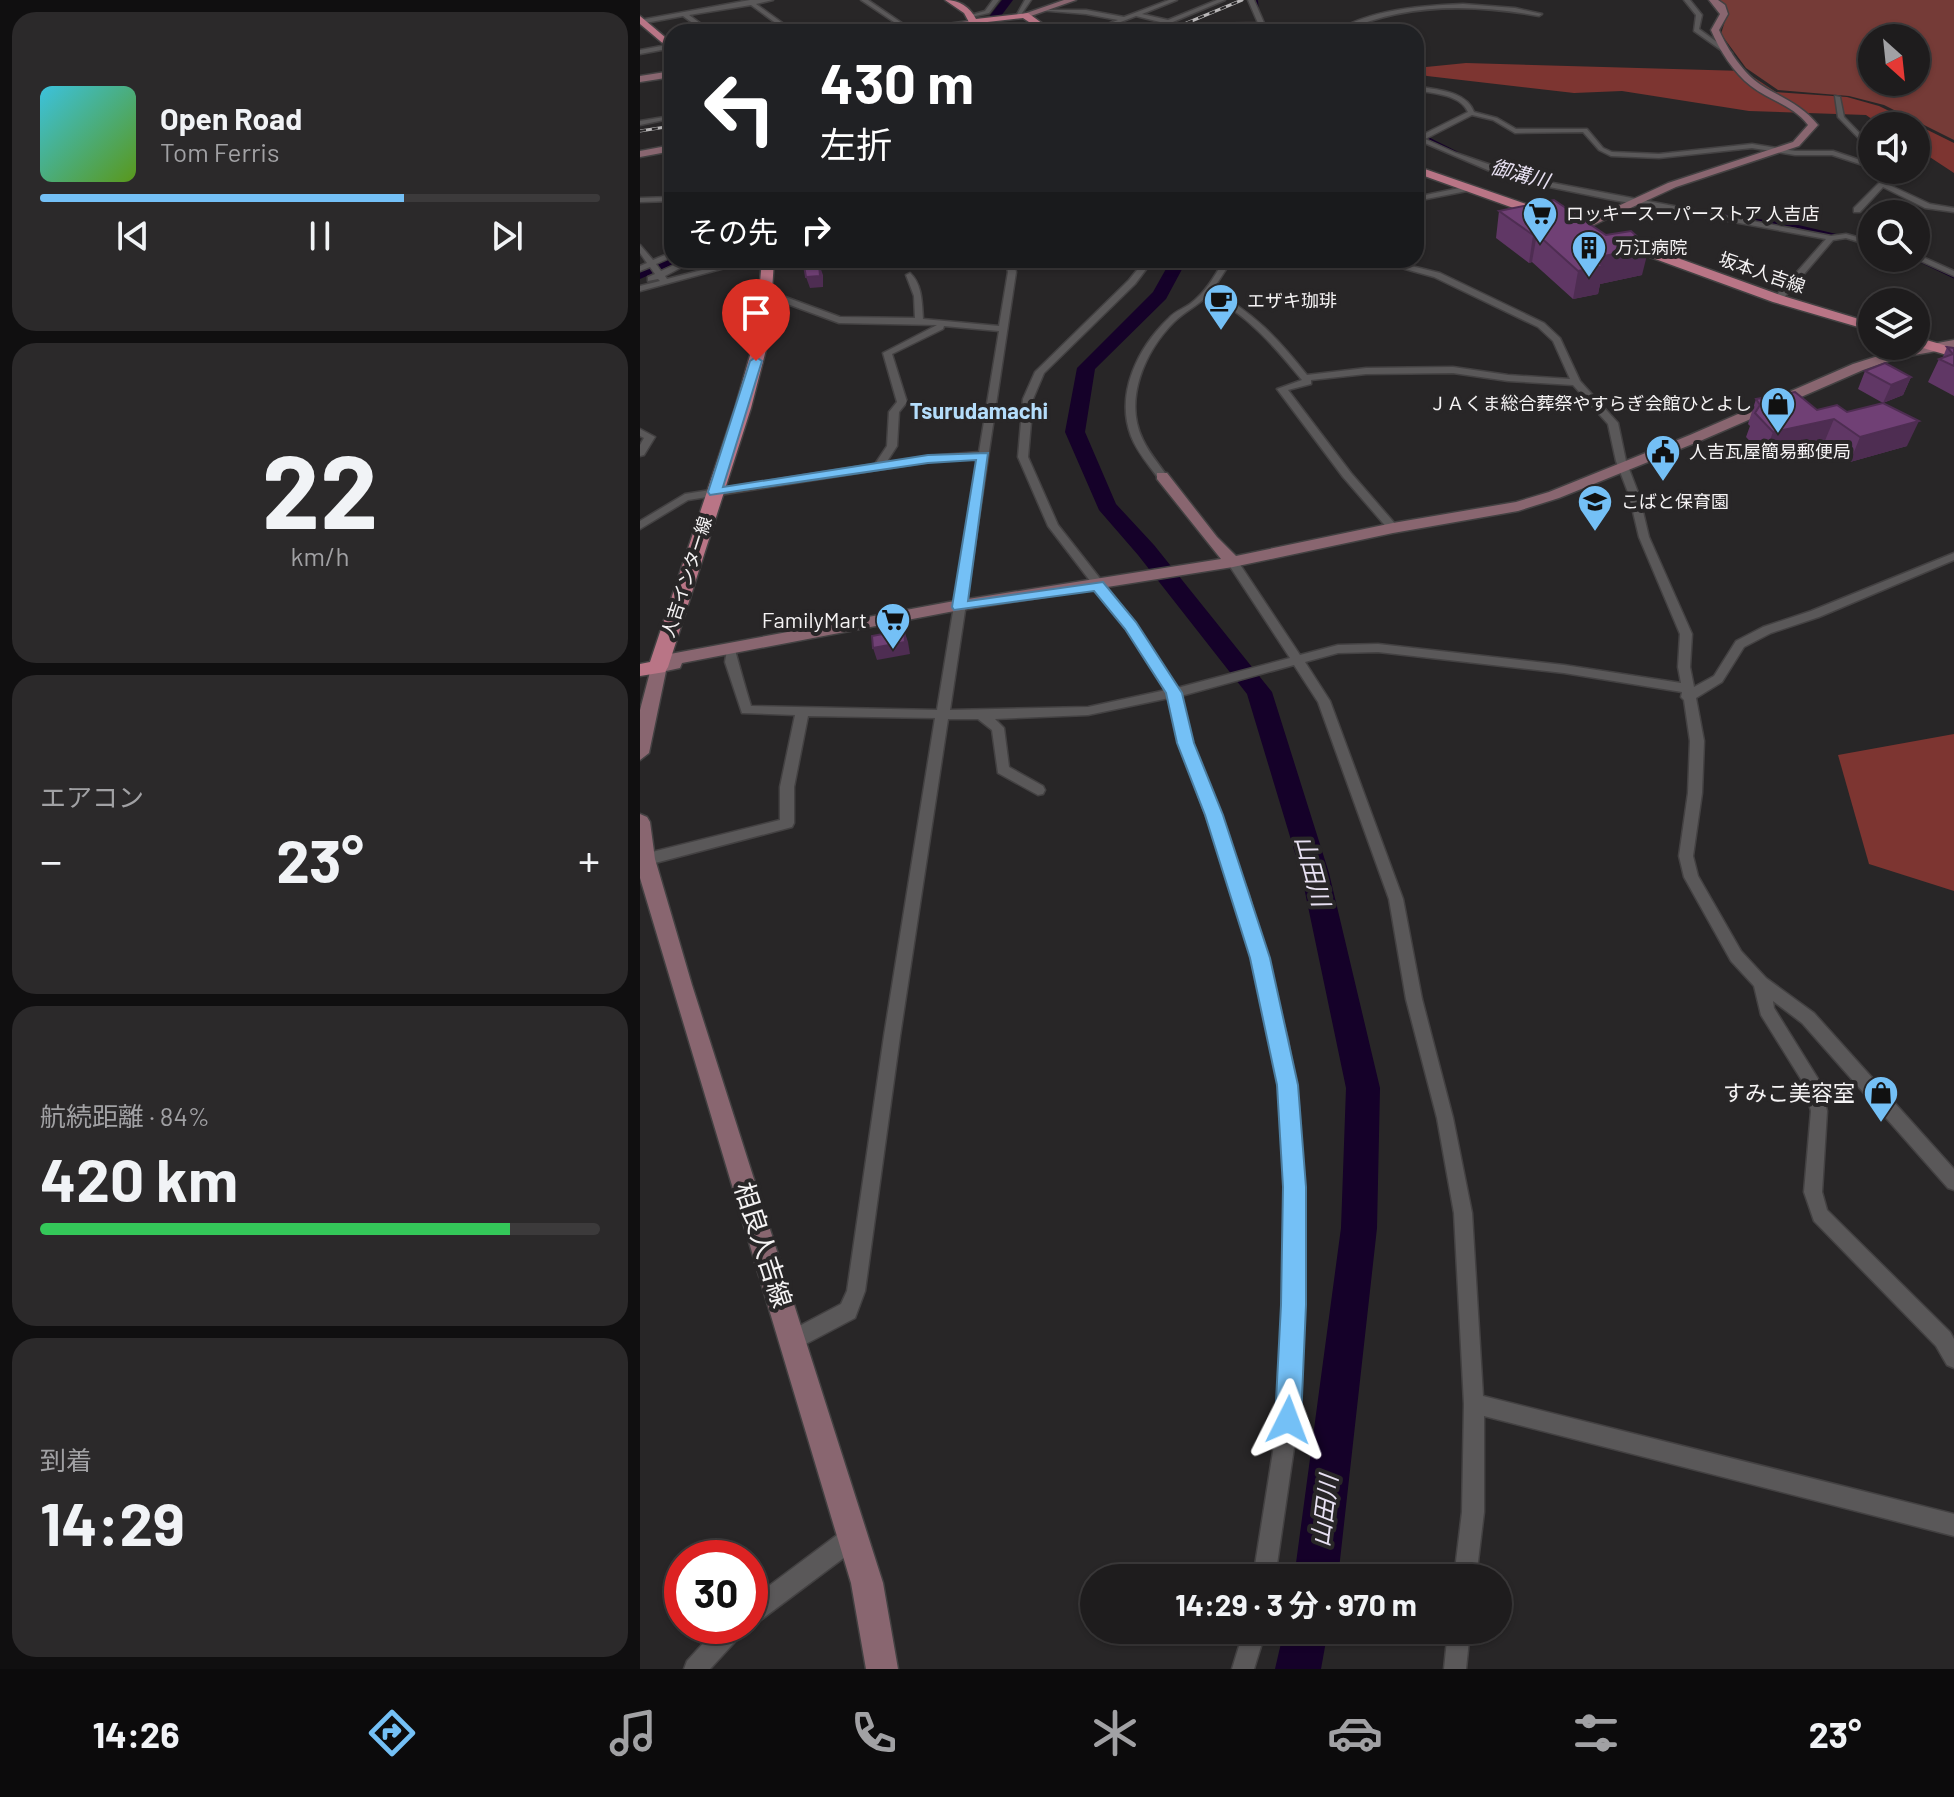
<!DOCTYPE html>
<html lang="ja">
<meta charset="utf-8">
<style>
:root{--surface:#1e1c1d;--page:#2b292a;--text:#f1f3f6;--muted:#a1a1a4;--line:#3c3a3b;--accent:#74c0f6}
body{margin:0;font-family:Barlow,"Noto Sans JP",sans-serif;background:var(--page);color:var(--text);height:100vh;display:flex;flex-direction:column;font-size:30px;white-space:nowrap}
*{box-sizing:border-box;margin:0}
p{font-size:26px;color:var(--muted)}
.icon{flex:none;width:44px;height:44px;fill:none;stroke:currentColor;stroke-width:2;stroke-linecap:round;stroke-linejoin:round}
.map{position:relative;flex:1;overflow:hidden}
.drawer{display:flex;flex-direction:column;gap:12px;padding:12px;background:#100f10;width:640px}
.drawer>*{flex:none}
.banner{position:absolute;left:24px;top:24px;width:760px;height:244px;border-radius:24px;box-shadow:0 2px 6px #0004,0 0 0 2px var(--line);background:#202124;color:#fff;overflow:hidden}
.needle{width:52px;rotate:153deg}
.fabs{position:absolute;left:1218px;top:24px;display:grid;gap:16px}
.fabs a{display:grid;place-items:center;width:72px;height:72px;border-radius:50%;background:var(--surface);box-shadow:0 2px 6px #0004,0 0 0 2px var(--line);font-size:40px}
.speed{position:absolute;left:24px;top:1540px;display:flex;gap:16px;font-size:40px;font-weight:700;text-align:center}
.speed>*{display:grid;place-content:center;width:104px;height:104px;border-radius:50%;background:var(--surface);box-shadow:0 2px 6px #0004,0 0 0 2px var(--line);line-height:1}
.speed .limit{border:12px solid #d22;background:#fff;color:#111}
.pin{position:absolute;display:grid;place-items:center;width:68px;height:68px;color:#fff;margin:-82px -34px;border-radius:50% 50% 50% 0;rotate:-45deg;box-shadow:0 0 8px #0007}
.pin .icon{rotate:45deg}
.me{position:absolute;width:88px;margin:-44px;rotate:3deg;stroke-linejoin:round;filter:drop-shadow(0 0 6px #0008)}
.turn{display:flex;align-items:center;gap:28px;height:168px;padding:0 24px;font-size:36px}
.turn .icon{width:104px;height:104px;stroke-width:2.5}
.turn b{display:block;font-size:56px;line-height:68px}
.then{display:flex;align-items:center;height:76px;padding:0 24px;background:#0003;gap:16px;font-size:30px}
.big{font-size:60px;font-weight:700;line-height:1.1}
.drawer .widget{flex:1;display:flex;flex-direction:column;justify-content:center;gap:12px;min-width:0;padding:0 28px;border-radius:24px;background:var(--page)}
.drawer .dial{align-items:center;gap:0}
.dial b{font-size:104px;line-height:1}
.song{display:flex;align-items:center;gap:24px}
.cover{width:96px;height:96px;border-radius:12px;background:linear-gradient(135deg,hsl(190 70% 55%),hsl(90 70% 35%))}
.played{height:8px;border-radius:4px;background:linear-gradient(90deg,var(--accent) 65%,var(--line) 65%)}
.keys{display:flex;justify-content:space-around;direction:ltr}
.heat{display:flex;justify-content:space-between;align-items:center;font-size:44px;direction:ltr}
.charge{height:12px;border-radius:6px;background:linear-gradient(90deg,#34c759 84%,var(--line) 0)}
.trip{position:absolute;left:440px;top:1564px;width:432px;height:80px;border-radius:40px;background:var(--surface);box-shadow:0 2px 6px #0004,0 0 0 2px var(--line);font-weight:700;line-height:80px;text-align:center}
.tab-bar{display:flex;height:128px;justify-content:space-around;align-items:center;background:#0c0b0c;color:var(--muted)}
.tab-bar .icon{width:56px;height:56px}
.tab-bar .active{color:var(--accent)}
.tab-bar b{font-size:36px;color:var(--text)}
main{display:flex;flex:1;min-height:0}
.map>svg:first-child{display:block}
</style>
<main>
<section class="drawer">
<div class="widget">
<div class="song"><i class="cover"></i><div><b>Open Road</b><p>Tom Ferris</p></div></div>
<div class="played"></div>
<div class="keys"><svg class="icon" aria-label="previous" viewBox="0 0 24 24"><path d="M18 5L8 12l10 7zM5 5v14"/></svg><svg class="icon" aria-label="pause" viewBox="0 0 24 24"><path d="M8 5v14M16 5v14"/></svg><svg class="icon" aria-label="next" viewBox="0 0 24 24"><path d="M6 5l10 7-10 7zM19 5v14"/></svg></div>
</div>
<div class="widget dial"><b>22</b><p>km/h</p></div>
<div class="widget"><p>エアコン</p>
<div class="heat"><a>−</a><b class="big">23°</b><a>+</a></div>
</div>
<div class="widget"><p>航続距離 · 84%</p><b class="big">420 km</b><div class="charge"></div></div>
<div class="widget"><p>到着</p><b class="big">14:29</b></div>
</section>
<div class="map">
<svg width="1314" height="1669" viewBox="0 0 1314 1669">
<rect width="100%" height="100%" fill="#282627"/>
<path fill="#753b37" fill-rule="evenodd" d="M1077 0H1314V140L1244 105 1209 96 1138 90 1106 68 1081 34 1088 11ZM1232 38H1276V82H1232Z"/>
<g fill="#7d3531">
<polygon points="826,63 1104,71 1136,92 1207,97 1239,106 1314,143 1314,173 1276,148 1276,126 1242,126 1226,115 1109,111 982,91 934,93 787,76 776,72 776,68"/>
<polygon points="1314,734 1314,891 1229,864 1198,755"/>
</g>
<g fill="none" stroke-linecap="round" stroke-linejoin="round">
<g stroke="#150129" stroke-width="2">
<polyline points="617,1 618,12 630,32"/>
<polyline points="776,132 793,141"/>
</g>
<g stroke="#150129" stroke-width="3">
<polyline points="789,139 827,158"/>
<polyline points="1073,214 1156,226 1198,236"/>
<polyline points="1274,258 1314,277"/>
</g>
<g fill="#150129" fill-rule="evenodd">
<polygon points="362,0 373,0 349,32 337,32"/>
<polygon points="32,254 32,260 39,260 38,262 0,279 0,268"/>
<polygon points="531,260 547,260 526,299 455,369 445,432 476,504 514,545 632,692 689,873 740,1088 737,1228 698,1578 654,1578 701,1228 706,1088 661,873 607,694 498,555 459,510 425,432 437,368 513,292"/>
<polygon points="644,1630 688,1630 681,1669 635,1669"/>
</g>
<defs>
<g id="street">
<polygon points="110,0 133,0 116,4 155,32 148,32 111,5 49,15 72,32 65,32 43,16 0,24 0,20"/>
<polygon points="221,0 228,0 275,32 268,32 261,27 223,32 257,24"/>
<polygon points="353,0 359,0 349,13 331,17 331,15 345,11"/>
<polygon points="385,0 391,0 380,16 376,16"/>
<polygon points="529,0 537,0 502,14 528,20 577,0 585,0 528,24 496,16 455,32 447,32 478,20 446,14 398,10 446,10 484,17"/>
<polygon points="608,0 614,0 628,32 624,32 620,27 569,28 562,32 555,32 568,24 618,23"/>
<polygon points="1044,0 1050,0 1062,15 1059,29 1092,53 1092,55 1088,55 1054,31 1056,15"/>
<path d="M823 4 875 8 902 14 899 16C833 4 764 3 702 32H694C732 9 779 6 823 4Z"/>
<polygon points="32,44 32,48 0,54 0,50"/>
<path d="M776 86C795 90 826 90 834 112L857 118 876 129H947L963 148 972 152 1019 154 1112 144 1155 151H1193L1232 164V168L1192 155H1155L1112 148 1019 158 971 156 959 150 943 132 875 133 853 120 832 115 785 139 816 153 892 179 1191 236 1206 234 1232 241V246L1206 238 1193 240 1141 301H1135V297L1186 239 968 199 890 183 850 171 780 141 776 142V135L780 136 828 112C820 94 794 94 776 90Z"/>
<polygon points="1195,96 1200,97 1204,117 1232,146 1232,152 1198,117"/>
<polygon points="32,105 29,119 0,125 0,121 24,117"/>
<polygon points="1245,170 1251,170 1253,177 1247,184 1290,204 1314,208 1314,212 1285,208 1243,187 1220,212 1214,212 1214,208 1245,177"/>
<polygon points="829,186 832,186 832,190 776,201 776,197"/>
<polygon points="32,197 32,201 0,202 0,198"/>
<polygon points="0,245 13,260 32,252 32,257 16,264 21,271 45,260 55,260 25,276 27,279 101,260 114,260 0,291 0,286 20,281 18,279 8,281 8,277 15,274 10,267 0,271 0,266 7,263 0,253"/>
<polygon points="1276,254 1314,271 1314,276 1274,258 1276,258"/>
<path d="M365 260H373L376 272 310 710 448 707 526 690 487 629 408 526 378 457 383 399 395 372 489 280 505 260H513L495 284 404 373 393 399 388 457 418 525 495 623 537 688 650 658 587 562 593 559 597 560 660 655 698 645 738 644 924 665 1041 683 1038 667 1040 634 999 537 989 495 976 461 968 424 933 385 868 381 813 373 726 374 671 380V384L648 390 711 473 757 526 758 528 753 531 749 530 703 477 637 389 662 380C635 347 607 314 568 295 558 306 545 311 534 322 505 351 483 400 503 440 509 453 519 464 527 476L522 479 518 478C509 465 497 452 491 436 475 394 498 347 529 318 535 311 543 309 550 304 565 293 575 276 584 260H592L572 291C612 310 640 341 667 375L726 368 813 367 868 375 930 379 913 341 898 327 794 277 733 260H747L800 273 904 323 920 338 940 381 978 423 986 461 999 495 1009 537 1052 634 1050 667 1054 687 1074 676 1096 641 1123 627 1171 611 1314 553V560L1179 617 1131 633 1104 647 1082 682 1056 698 1064 741 1062 793 1053 856 1058 876 1101 951 1126 978 1174 1013 1314 1169V1190L1308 1188 1162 1023 1133 1001 1134 1008 1180 1082 1187 1111 1182 1192 1187 1210 1310 1332 1314 1339V1368L1307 1365 1296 1346 1174 1221 1164 1192 1171 1111 1164 1084 1121 1015 1114 986 1091 961 1044 877 1039 856 1048 793 1050 741 1044 700 1041 697 1042 692 924 673 738 652 698 653 665 662 690 701 763 899 782 999 813 1118 832 1213 843 1396 1314 1514V1536L844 1416V1512L836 1578H814L822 1512 824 1404 814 1213 797 1118 766 999 749 899 678 702 654 665 541 696 553 743 609 895 648 1040 659 1107 663 1187 662 1305 658 1420 635 1578H613L638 1420 644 1305 645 1187 643 1107 632 1040 595 895 539 743 529 698 448 715 355 719 364 728 369 767 403 786 405 790 403 794 398 795 358 773 352 730 338 719H308L260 1036 225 1291 215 1318 160 1347 153 1350 146 1347 143 1340 146 1333 201 1304 207 1291 244 1036 295 718 168 716 154 787V823L152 827 0 867V855L140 820V787L155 715 102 713 85 662 87 650H95C100 668 105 687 111 706L297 710 338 458 288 462 48 500 0 529V521L45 494 235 464 247 446 249 412 257 402 243 353 297 325 199 323 123 295V291H129L200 317 275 318 274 296 266 275 270 273C282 284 282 302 283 319L359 326 368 272ZM304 326 359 331 339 452 288 456 246 463 257 446 259 412 267 402 252 354 303 329Z"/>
<polygon points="0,429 15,437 4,455 0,456 0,445 4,438 0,436"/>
<polygon points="213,1526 221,1529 224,1537 221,1545 118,1622 110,1625 110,1600 205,1529"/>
<polygon points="79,1626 105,1626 102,1634 70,1669 44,1669 47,1661"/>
<polygon points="604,1630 626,1630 614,1669 592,1669"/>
<polygon points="808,1630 830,1630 826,1669 804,1669"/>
</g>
<g id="secondary">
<polygon points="424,0 436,0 388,17 381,15"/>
<path d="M1069 0H1078L1085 5 1088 14 1079 30C1088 50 1103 73 1121 85 1142 98 1162 105 1178 125L1159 146 1036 187 945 229H937V225L1028 183 1153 142 1168 125C1153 105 1130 101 1111 86 1094 73 1079 50 1071 30L1080 14Z"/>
<polygon points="336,20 333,24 261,32 265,30"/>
<polygon points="32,71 32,77 0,82 0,76"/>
<polygon points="32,145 32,151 0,157 0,151"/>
<polygon points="1314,340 1314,348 1257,358 1223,370 1060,441 919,498 878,511 753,533 593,567 309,612 42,663 40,668 26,671 9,753 0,760 0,710 14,657 309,602 581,559 517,479 517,473 527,473 577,537 596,556 753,523 876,502 909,492 1050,435 1213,364 1254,351"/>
<polygon points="0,814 7,817 10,822 15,859 52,985 243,1583 258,1669 226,1669 211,1583 0,878"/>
</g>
<g id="primary">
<path d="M305 0C319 0 330 7 336 19L388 13 414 32H404L383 18 330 24 324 13Z"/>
<polygon points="0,16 32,43 32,51 0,24"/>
<polygon points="776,166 915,214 917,217 907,220 776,173"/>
<polygon points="977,239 985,239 1143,296 1232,323 1232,331 1133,302 977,245"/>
<polygon points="122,260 134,260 129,338 111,408 28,667 25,672 0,676 0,664 10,662 95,408 115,338"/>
<polygon points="1276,337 1314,348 1314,357 1276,346"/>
</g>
</defs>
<use href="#street" stroke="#434142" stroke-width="3"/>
<use href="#secondary" stroke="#434142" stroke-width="3"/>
<use href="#primary" stroke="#434142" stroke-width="3"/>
<use href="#street" fill="#5a5859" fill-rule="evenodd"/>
<use href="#secondary" fill="#896670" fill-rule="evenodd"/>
<use href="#primary" fill="#b97586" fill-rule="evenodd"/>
<defs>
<g id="rail">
<polyline points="525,32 602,0"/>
<polyline points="0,131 32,126"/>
</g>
</defs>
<use href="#rail" stroke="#b9b7b8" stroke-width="3"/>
<use href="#rail" stroke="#282627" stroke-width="2" stroke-dasharray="6" stroke-linecap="butt"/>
</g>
<g fill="#603765">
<polygon points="859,211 1002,275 960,284 958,294 933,299 892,262 889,263 856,238"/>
<polygon points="1307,347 1314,348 1314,396 1288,382 1299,359 1303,357"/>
<polygon points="1225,371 1271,377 1263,395 1243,403 1267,446 1210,462 1184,443 1124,456 1106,437 1110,426 1108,424 1116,399 1177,410 1207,412 1243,403 1218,389"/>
</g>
<g fill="#4e2d52">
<polygon points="897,234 892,262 889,263 893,235"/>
<polygon points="1009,247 1002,275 960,284 958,294 933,299 938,271 954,258"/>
<polygon points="179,264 183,275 183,287 170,288 166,277"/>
<polygon points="1271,377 1263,395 1243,403 1251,385"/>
<polygon points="1194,419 1184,443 1124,456 1133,432"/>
<polygon points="1279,421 1267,446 1210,462 1220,437"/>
<polygon points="264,630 268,642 270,654 237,660 233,648"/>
</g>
<g fill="#704075" stroke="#4e2d52" stroke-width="2">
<polygon points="914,200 966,235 991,231 1009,247 954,258 963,266 938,271 897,234 893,235 859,211"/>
<polygon points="179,264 180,276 166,277 164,266"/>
<polygon points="1307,347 1314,348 1314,366 1299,359 1313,354"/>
<polygon points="1245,363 1271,377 1251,385 1225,371"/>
<polygon points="1155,392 1177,410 1197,405 1207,412 1243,403 1279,421 1220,437 1194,419 1133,432 1115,413 1120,405 1116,399"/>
<polygon points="264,630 265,642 233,648 232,636"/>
</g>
<polygon fill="#74c0f6" stroke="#4b7da0" stroke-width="2" points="116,357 122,361 83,487 288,455 348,453 328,601 463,582 496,622 542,693 554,743 583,815 630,958 658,1085 666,1187 666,1305 661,1420 657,1429 648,1433 638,1429 635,1420 641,1305 643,1187 637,1085 610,958 565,815 537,743 526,693 485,629 454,591 314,610 312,607 336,460 288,463 70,495 68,492 110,361"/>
<defs>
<symbol id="supermarket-pin" viewBox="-11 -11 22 30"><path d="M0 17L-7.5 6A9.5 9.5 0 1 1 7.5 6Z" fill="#74c0f6" stroke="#282627"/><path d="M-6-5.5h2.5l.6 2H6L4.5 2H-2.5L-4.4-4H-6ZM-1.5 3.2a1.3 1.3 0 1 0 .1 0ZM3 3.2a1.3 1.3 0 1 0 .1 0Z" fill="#111"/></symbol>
<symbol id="building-pin" viewBox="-11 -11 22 30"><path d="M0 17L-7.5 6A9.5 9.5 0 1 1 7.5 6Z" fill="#74c0f6" stroke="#282627"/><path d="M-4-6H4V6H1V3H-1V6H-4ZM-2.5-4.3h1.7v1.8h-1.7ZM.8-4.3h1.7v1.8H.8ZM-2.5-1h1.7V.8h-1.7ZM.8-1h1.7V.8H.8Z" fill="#111"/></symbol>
<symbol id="cafe-pin" viewBox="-11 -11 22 30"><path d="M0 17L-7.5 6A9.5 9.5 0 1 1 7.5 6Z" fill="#74c0f6" stroke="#282627"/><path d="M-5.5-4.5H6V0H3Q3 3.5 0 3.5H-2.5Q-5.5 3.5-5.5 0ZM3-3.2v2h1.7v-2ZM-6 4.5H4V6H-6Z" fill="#111"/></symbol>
<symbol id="shop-pin" viewBox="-11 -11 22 30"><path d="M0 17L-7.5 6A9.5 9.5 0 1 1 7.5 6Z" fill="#74c0f6" stroke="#282627"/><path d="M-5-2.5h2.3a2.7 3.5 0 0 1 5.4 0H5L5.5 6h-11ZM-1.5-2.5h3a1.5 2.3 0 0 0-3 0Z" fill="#111"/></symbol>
<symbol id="civic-pin" viewBox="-11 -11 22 30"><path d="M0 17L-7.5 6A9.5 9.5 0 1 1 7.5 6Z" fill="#74c0f6" stroke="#282627"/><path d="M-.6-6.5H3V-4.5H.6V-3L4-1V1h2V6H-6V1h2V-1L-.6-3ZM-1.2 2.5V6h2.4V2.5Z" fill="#111"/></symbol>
<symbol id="school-pin" viewBox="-11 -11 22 30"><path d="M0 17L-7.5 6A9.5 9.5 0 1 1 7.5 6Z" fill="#74c0f6" stroke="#282627"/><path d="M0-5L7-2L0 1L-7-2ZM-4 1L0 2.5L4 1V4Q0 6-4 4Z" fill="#111"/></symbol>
</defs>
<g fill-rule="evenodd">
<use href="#supermarket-pin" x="880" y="194" width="40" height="54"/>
<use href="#building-pin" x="929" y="228" width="40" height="54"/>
<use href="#cafe-pin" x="561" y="281" width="40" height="54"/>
<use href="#shop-pin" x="1118" y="384" width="40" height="54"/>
<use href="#civic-pin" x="1003" y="432" width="40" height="54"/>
<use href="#school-pin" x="935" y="482" width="40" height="54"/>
<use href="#supermarket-pin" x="233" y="600" width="40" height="54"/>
<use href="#shop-pin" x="1221" y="1073" width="40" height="54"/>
</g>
<g text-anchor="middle" stroke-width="8" stroke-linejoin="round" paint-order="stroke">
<g font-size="18" fill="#f5f3f4" stroke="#282627" text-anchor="start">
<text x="926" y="220">ロッキースーパーストア 人吉店</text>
<text x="975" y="254">万江病院</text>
<text x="607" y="307">エザキ珈琲</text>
<text x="1112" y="410" text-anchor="end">ＪＡくま総合葬祭やすらぎ会館ひとよし</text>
<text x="1049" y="458">人吉瓦屋簡易郵便局</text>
<text x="981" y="508">こばと保育園</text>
</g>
<g font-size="18" fill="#f5f3f4" stroke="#282627">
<text transform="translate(1122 273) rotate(19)" y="6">坂本人吉線</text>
<text transform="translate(47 577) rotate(-72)" y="6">人吉インター線</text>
</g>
<g font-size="20" font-style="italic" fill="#e8e1f3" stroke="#282627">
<text transform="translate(880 174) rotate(15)" y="7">御溝川</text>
</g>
<g font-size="22" font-weight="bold" fill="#b4ddfb" stroke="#282627">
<text x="339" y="419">Tsurudamachi</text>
</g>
<g font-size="22" fill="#f5f3f4" stroke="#282627" text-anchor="end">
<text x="227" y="628">FamilyMart</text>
<text x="1215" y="1101">すみこ美容室</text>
</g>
<g font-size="24" font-style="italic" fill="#e8e1f3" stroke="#282627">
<text transform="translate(672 871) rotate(75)" y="8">山田川</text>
<text transform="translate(685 1511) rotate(-83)" y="8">山田川</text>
</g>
<g font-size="26" fill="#f5f3f4" stroke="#282627">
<text transform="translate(123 1245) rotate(72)" y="9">相良人吉線</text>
</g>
</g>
</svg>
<div class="fabs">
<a><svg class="needle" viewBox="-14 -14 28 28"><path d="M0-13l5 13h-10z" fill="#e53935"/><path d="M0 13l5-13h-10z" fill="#a1a1a4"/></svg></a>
<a><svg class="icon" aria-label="sound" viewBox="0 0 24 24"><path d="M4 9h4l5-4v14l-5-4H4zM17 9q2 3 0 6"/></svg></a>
<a><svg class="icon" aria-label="search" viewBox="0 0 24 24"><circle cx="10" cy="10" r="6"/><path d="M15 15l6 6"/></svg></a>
<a><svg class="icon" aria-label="layers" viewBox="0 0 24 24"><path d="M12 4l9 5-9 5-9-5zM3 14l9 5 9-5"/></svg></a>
</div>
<div class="speed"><div class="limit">30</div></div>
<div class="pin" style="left:116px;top:361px;background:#d93025"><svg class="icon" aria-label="arrive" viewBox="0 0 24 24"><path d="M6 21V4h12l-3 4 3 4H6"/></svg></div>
<svg class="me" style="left:648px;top:1420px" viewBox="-20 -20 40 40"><path d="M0-17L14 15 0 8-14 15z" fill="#74c0f6" stroke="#fff" stroke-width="4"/></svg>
<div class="trip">14:29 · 3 分 · 970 m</div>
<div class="banner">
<div class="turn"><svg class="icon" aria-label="left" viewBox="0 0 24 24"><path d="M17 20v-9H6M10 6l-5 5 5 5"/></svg><div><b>430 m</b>左折</div></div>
<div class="then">その先<svg class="icon" aria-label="right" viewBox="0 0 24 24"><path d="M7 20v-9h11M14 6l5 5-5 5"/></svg></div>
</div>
</div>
</main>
<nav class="tab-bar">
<b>14:26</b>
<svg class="icon active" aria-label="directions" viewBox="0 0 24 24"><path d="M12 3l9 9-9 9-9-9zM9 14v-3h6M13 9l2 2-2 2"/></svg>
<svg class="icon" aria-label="music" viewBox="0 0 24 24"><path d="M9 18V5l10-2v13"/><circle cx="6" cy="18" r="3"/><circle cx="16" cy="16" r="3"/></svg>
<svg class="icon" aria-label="phone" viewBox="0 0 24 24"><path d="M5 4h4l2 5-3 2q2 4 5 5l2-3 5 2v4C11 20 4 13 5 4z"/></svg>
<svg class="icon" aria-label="climate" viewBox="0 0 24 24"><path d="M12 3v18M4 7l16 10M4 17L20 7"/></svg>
<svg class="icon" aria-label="car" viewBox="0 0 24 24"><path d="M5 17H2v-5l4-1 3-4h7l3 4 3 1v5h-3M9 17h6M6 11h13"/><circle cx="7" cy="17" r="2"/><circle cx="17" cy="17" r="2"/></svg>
<svg class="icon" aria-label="filters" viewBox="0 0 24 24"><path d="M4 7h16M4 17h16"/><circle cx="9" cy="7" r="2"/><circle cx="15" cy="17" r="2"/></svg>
<b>23°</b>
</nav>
